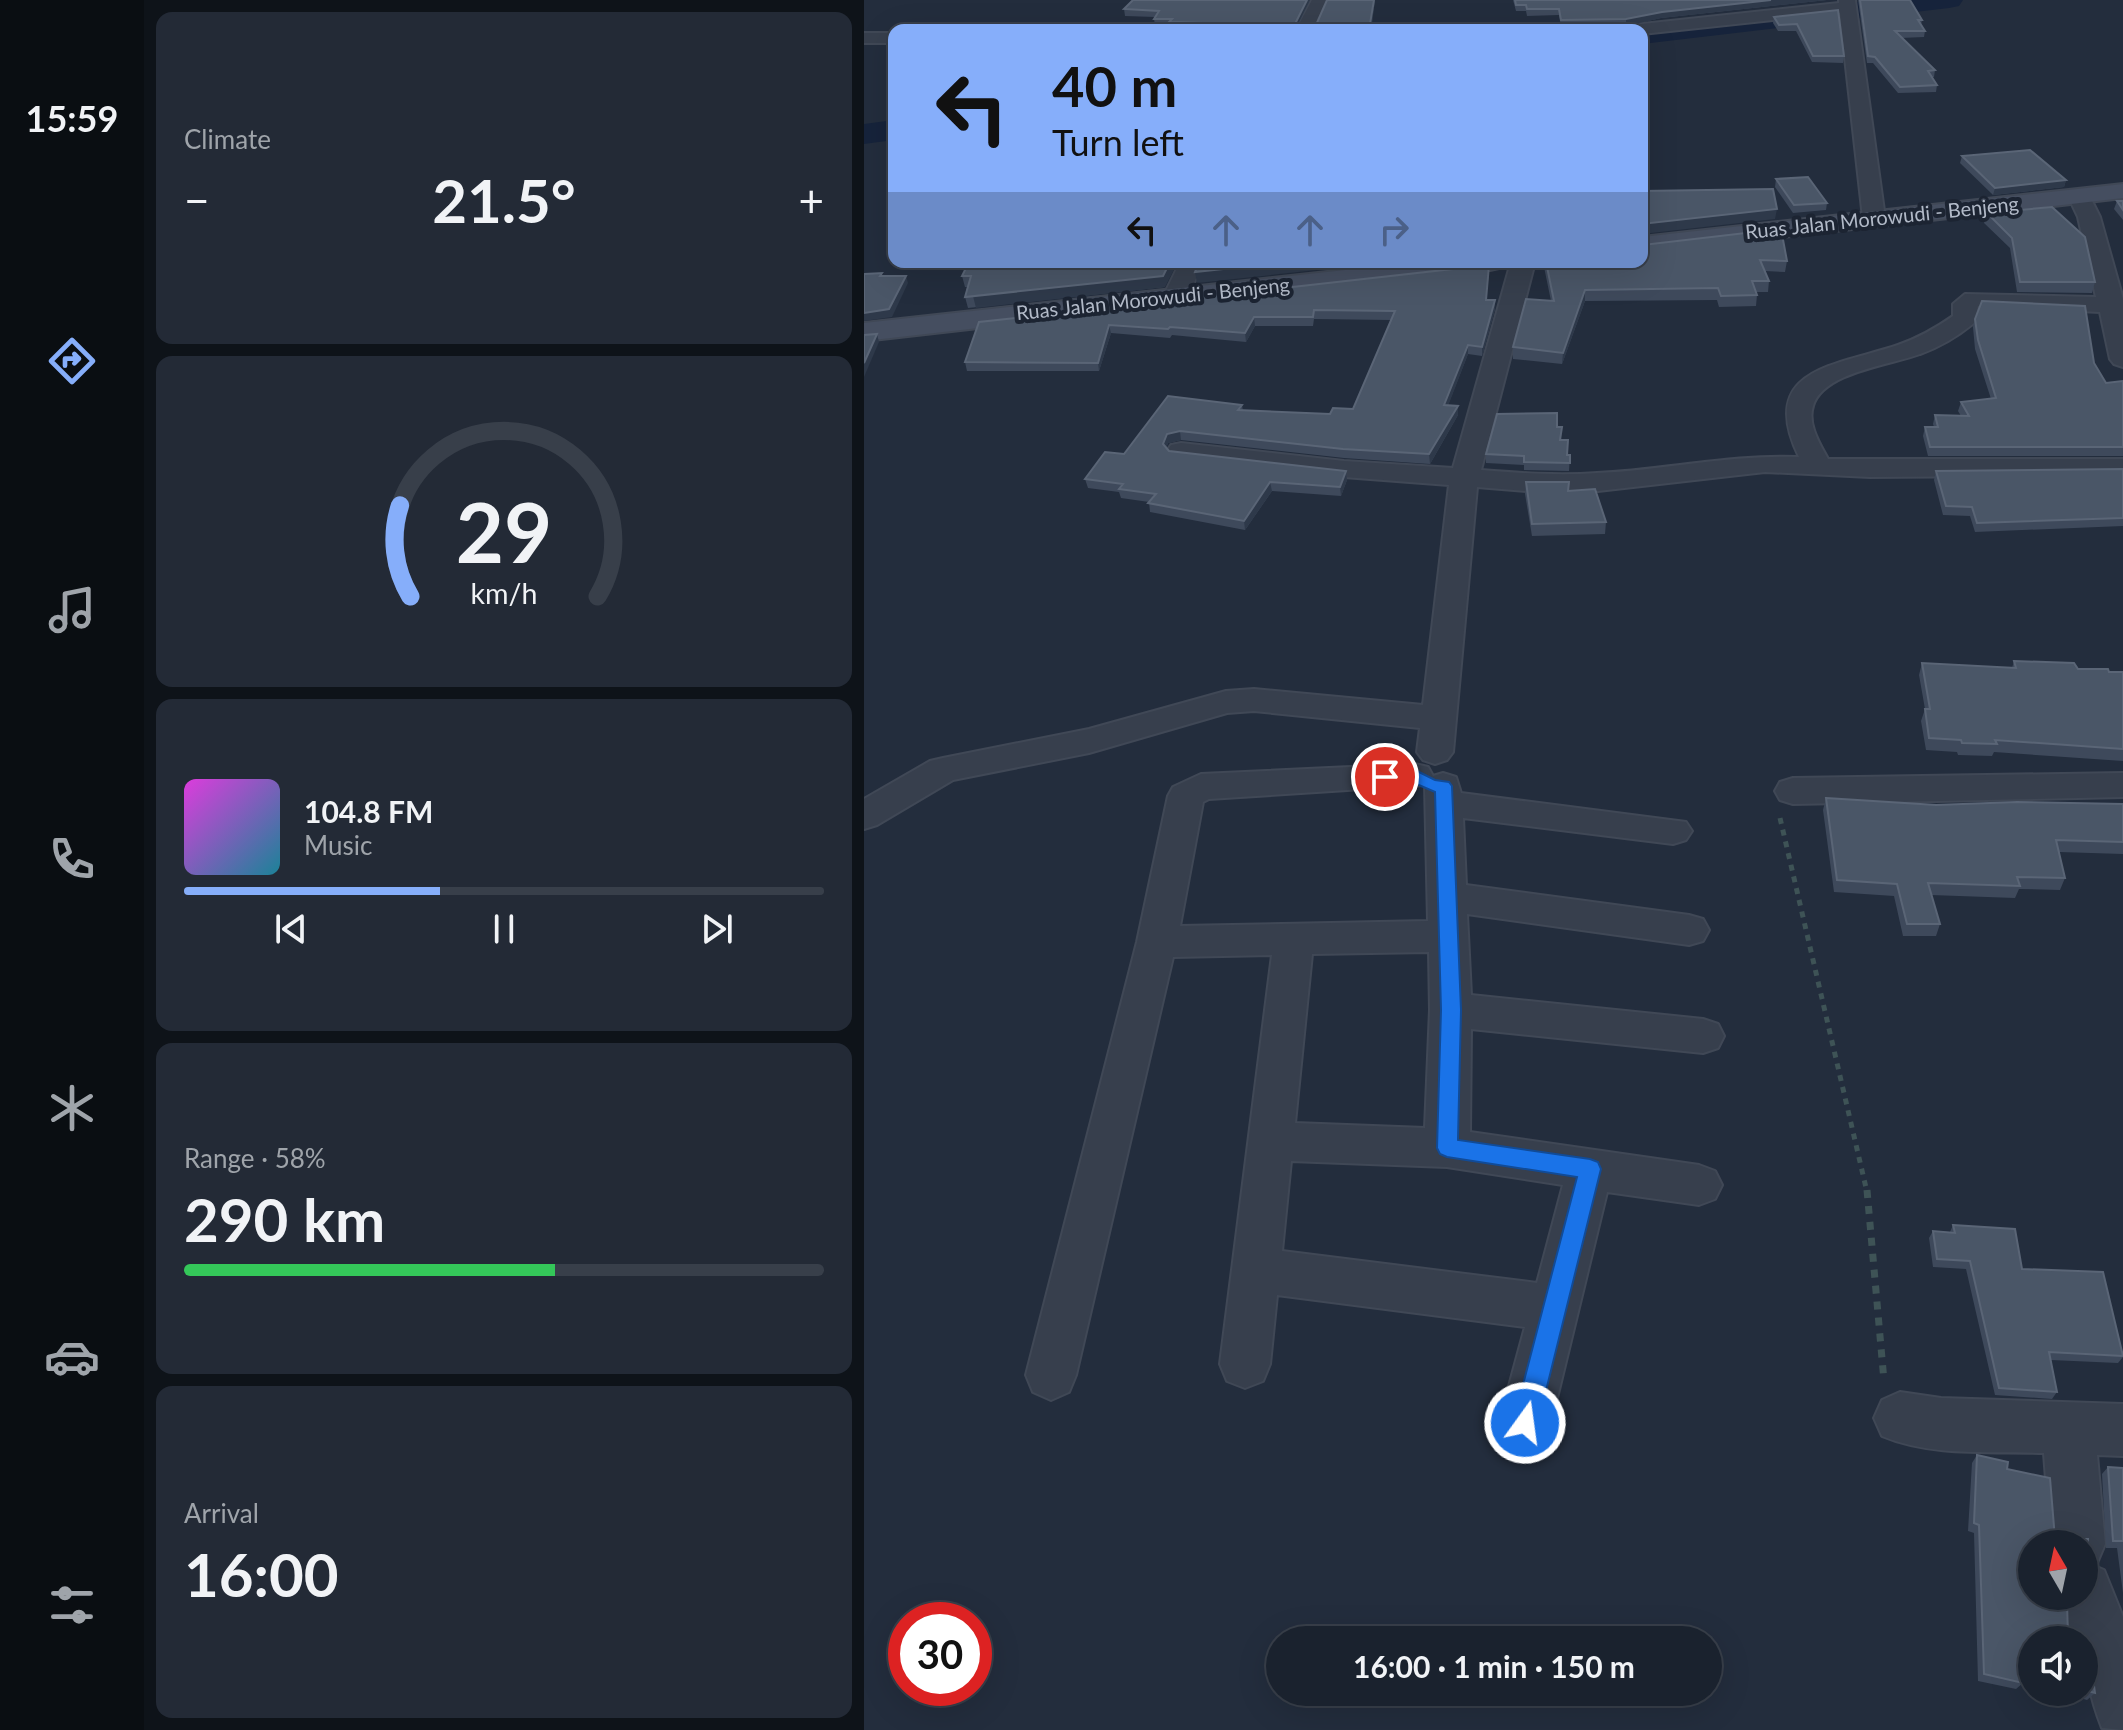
<!DOCTYPE html>
<meta charset="utf-8">
<style>
:root{--surface:#1a222e;--page:#232a36;--text:#f1f3f6;--muted:#9fa4aa;--line:#383f4a;--accent:#86aefa}
body{margin:0;font-family:Lato,sans-serif;background:var(--page);color:var(--text);height:100vh;display:flex;flex-direction:column;font-size:30px;white-space:nowrap}
*{box-sizing:border-box;margin:0}
p{font-size:26px;color:var(--muted)}
.icon{flex:none;width:44px;height:44px;fill:none;stroke:currentColor;stroke-width:2;stroke-linecap:round;stroke-linejoin:round}
.map{position:relative;flex:1;overflow:hidden}
.sheet{display:flex;flex-direction:column;gap:12px;padding:12px;background:#0e1319;width:720px}
.sheet>*{flex:none}
.banner{position:absolute;left:24px;top:24px;width:760px;height:244px;border-radius:16px;box-shadow:0 8px 32px #0002,0 0 0 2px var(--line);background:#86aefa;color:#111;overflow:hidden}
.needle{width:52px;rotate:351deg}
.buttons{position:absolute;left:1154px;top:1530px;display:grid;gap:16px}
.buttons a{display:grid;place-items:center;width:80px;height:80px;border-radius:50%;background:var(--surface);box-shadow:0 8px 32px #0002,0 0 0 2px var(--line);font-size:40px}
.speed{position:absolute;left:24px;top:1602px;display:flex;gap:16px;font-size:40px;font-weight:700;text-align:center}
.speed>*{display:grid;place-content:center;width:104px;height:104px;border-radius:50%;background:var(--surface);box-shadow:0 8px 32px #0002,0 0 0 2px var(--line);line-height:1}
.speed .limit{border:12px solid #d22;background:#fff;color:#111}
.pin{position:absolute;display:grid;place-items:center;width:68px;height:68px;color:#fff;margin:-34px;border:4px solid #fff;border-radius:50%;box-shadow:0 2px 8px #0007}
.me{position:absolute;width:88px;margin:-44px;rotate:14deg;stroke-linejoin:round;filter:drop-shadow(0 0 6px #0008)}
.turn{display:flex;align-items:center;gap:28px;height:168px;padding:0 32px;font-size:36px}
.turn .icon{width:104px;height:104px;stroke-width:2.5}
.turn b{display:block;font-size:56px;line-height:68px}
.lanes{display:flex;align-items:center;height:76px;padding:0 32px;background:#0003;justify-content:center;gap:40px;direction:ltr}
.lanes .off{opacity:.35}
.big{font-size:60px;font-weight:700;line-height:1.1}
.sheet .tile{flex:1;display:flex;flex-direction:column;justify-content:center;gap:12px;min-width:0;padding:0 28px;border-radius:16px;background:var(--page)}
.sheet .dial{align-items:center;gap:0}
.dial svg{height:208px;overflow:visible;fill:none;stroke:var(--line);stroke-width:7;stroke-linecap:round;text-anchor:middle}
.dial text{fill:var(--text);stroke:none}
.song{display:flex;align-items:center;gap:24px}
.cover{width:96px;height:96px;border-radius:12px;background:linear-gradient(135deg,hsl(300 70% 55%),hsl(190 70% 35%))}
.played{height:8px;border-radius:4px;background:linear-gradient(90deg,var(--accent) 40%,var(--line) 40%)}
.keys{display:flex;justify-content:space-around;direction:ltr}
.heat{display:flex;justify-content:space-between;align-items:center;font-size:44px;direction:ltr}
.charge{height:12px;border-radius:6px;background:linear-gradient(90deg,#34c759 58%,var(--line) 0)}
.trip{position:absolute;left:402px;top:1626px;width:456px;height:80px;border-radius:40px;background:var(--surface);box-shadow:0 8px 32px #0002,0 0 0 2px var(--line);font-weight:700;line-height:80px;text-align:center}
main{display:flex;flex:1;min-height:0}
.menu{display:flex;flex-direction:column;width:144px;justify-content:space-around;align-items:center;background:#0a0e12;color:var(--muted)}
.menu .icon{width:56px;height:56px}
.menu .selected{color:var(--accent)}
.menu b{font-size:36px;color:var(--text)}
.map>svg:first-child{display:block}
</style>
<main>
<nav class="menu">
<b>15:59</b>
<svg class="icon selected" aria-label="directions" viewBox="0 0 24 24"><path d="M12 3l9 9-9 9-9-9zM9 14v-3h6M13 9l2 2-2 2"/></svg>
<svg class="icon" aria-label="music" viewBox="0 0 24 24"><path d="M9 18V5l10-2v13"/><circle cx="6" cy="18" r="3"/><circle cx="16" cy="16" r="3"/></svg>
<svg class="icon" aria-label="phone" viewBox="0 0 24 24"><path d="M5 4h4l2 5-3 2q2 4 5 5l2-3 5 2v4C11 20 4 13 5 4z"/></svg>
<svg class="icon" aria-label="climate" viewBox="0 0 24 24"><path d="M12 3v18M4 7l16 10M4 17L20 7"/></svg>
<svg class="icon" aria-label="car" viewBox="0 0 24 24"><path d="M5 17H2v-5l4-1 3-4h7l3 4 3 1v5h-3M9 17h6M6 11h13"/><circle cx="7" cy="17" r="2"/><circle cx="17" cy="17" r="2"/></svg>
<svg class="icon" aria-label="filters" viewBox="0 0 24 24"><path d="M4 7h16M4 17h16"/><circle cx="9" cy="7" r="2"/><circle cx="15" cy="17" r="2"/></svg>
</nav>
<section class="sheet">
<div class="tile"><p>Climate</p>
<div class="heat"><a>−</a><b class="big">21.5°</b><a>+</a></div>
</div>
<div class="tile dial"><svg viewBox="0 0 100 80">
<path d="M14 69A42 42 0 1 1 86 69"/>
<path d="M14 69A42 42 0 0 1 10 34" stroke="#86aefa"/>
<text x="50" y="56" font-size="32" font-weight="700">29</text>
<text x="50" y="72" font-size="11">km/h</text>
</svg></div>
<div class="tile">
<div class="song"><i class="cover"></i><div><b>104.8 FM</b><p>Music</p></div></div>
<div class="played"></div>
<div class="keys"><svg class="icon" aria-label="previous" viewBox="0 0 24 24"><path d="M18 5L8 12l10 7zM5 5v14"/></svg><svg class="icon" aria-label="pause" viewBox="0 0 24 24"><path d="M8 5v14M16 5v14"/></svg><svg class="icon" aria-label="next" viewBox="0 0 24 24"><path d="M6 5l10 7-10 7zM19 5v14"/></svg></div>
</div>
<div class="tile"><p>Range · 58%</p><b class="big">290 km</b><div class="charge"></div></div>
<div class="tile"><p>Arrival</p><b class="big">16:00</b></div>
</section>
<div class="map">
<svg width="1259" height="1730" viewBox="0 0 1259 1730">
<rect width="100%" height="100%" fill="#232d3d"/>
<g fill="none" stroke-linecap="round" stroke-linejoin="round">
<g fill="#16233b" fill-rule="evenodd">
<polygon points="1010,0 1099,0 1095,6 1085,8 778,44 778,30 767,30 778,26"/>
<polygon points="30,120 30,140 0,144 0,124"/>
</g>
<defs>
<g id="minor">
<polygon points="448,0 464,0 450,30 432,30"/>
<polygon points="975,0 991,0 1021,218 1010,225 999,218 976,13 778,34 778,30 760,30 769,25 975,3"/>
<rect x="0" y="33" width="30" height="10"/>
<path d="M1215 190 1223 191 1236 217 1259 299V367L1250 364 1246 359 1236 312 1114 306 1110 323C1094 336 1076 347 1056 354 1027 365 959 372 949 406 943 424 956 444 964 459H1259V475L1006 477 901 472 734 491 675 492 613 487 589 752 583 760 571 764 559 760 553 752 556 728 390 711 363 713 225 753 89 780 13 825 0 829V799L66 761 79 758 225 729 362 691 390 689 559 705 585 485 480 477 317 459 307 457 303 451 307 445 317 443 480 461 589 468 647 262H671L617 470C655 473 694 476 733 473 801 470 868 454 935 457 892 368 972 366 1034 345 1054 338 1072 328 1089 316V304L1101 294 1232 297 1214 217 1204 196Z"/>
<polygon points="316,262 340,262 323,297 319,302 303,302 299,297"/>
<path d="M551 764 564 767 569 776 579 773 592 777 597 793 822 822 828 831 822 840 809 844 599 818 602 885 825 915 839 919 845 930 839 941 825 945 603 914 607 995 839 1019 854 1024 860 1036 854 1048 839 1053 607 1029 606 1132 835 1165 851 1171 858 1185 851 1199 835 1205 743 1192 687 1423 679 1441 661 1449 643 1441 635 1423 661 1327 413 1295 406 1364 399 1381 381 1388 363 1381 356 1364 408 955 309 957 212 1375 205 1392 187 1400 169 1392 162 1375 273 942 304 796 309 787 337 774ZM561 785 564 921 316 926 339 802 345 799ZM565 952 566 1010 561 1128 431 1123 448 954ZM427 1161 583 1167 699 1185 673 1283 418 1251Z"/>
<polygon points="1259,773 1259,797 929,804 916,800 911,791 916,782 929,778"/>
<path d="M1036 1392 1077 1398 1259 1404V1456L1233 1455 1241 1544 1233 1563 1228 1565 1240 1570 1259 1617V1730L1238 1728C1227 1700 1220 1670 1220 1640H1211L1194 1596H1220V1544H1187L1180 1453C1127 1451 1068 1457 1018 1436L1010 1418 1018 1400Z"/>
</g>
<g id="secondary">
<polygon points="1259,184 1259,198 778,253 778,237"/>
<polygon points="554,262 639,262 635,268 626,270 0,341 0,323"/>
</g>
</defs>
<use href="#minor" stroke="#404856" stroke-width="4"/>
<use href="#secondary" stroke="#404856" stroke-width="4"/>
<polyline stroke="#3e5356" stroke-width="5" stroke-dasharray="6 6" stroke-linecap="butt" points="916,818 1003,1192"/>
<polyline stroke="#3e5356" stroke-width="7" stroke-dasharray="8 8" stroke-linecap="butt" points="1003,1190 1020,1381"/>
<use href="#minor" fill="#373f4d" fill-rule="evenodd"/>
<use href="#secondary" fill="#454e60" fill-rule="evenodd"/>
</g>
<g fill="#3e495b">
<polygon points="269,0 446,0 434,26 452,25 463,0 511,0 507,30 306,29 306,26 291,25 290,19 291,17 261,16 260,9"/>
<polygon points="649,0 963,0 797,18 762,26 697,27 695,15 663,16 662,11 652,11"/>
<polygon points="994,0 1046,0 1058,20 1057,25 1061,31 1060,37 1037,38 1071,70 1070,77 1068,77 1073,85 1072,92 1034,93 1009,63 1003,63"/>
<polygon points="974,10 980,56 979,63 948,62 932,31 914,31 909,23 910,17"/>
<polygon points="1098,156 1202,180 1200,187 1129,195 1096,163"/>
<polygon points="912,179 963,203 962,210 929,213 911,187"/>
<polygon points="1253,201 1259,201 1259,220 1250,209"/>
<polygon points="1123,213 1231,282 1228,293 1153,292 1146,248 1120,223"/>
<polygon points="779,245 923,261 921,272 901,271 905,281 904,292 892,292 893,295 892,306 855,307 853,300 721,301 698,364 649,359 649,347 687,301 679,262 778,262"/>
<polygon points="105,262 301,287 104,308 101,297 103,287 101,287 98,276"/>
<polygon points="625,273 622,300 631,309 618,356 604,354 584,405 594,406 594,415 566,464 480,458 317,440 304,443 302,448 305,451 482,471 483,480 477,496 408,491 381,530 286,512 285,502 257,498 255,492 224,488 221,479 260,454 378,405 379,411 466,414 489,409 527,320 450,319 449,326 391,326 382,342 308,335 306,338 247,333 235,371 103,371 101,362 115,322"/>
<polygon points="1111,319 1230,363 1242,383 1259,381 1259,456 1064,456 1059,436 1061,427 1070,427 1069,424 1071,415 1097,416 1094,411 1097,402 1127,399 1111,349 1109,327"/>
<polygon points="693,427 703,455 706,455 705,471 660,470 660,465 622,463 622,454"/>
<polygon points="1259,469 1259,526 1111,532 1106,516 1079,515 1070,480 1072,471"/>
<polygon points="662,482 704,491 742,522 741,534 668,536 661,494"/>
<polygon points="1150,661 1214,669 1245,672 1259,672 1259,761 1130,752 1128,756 1094,755 1093,752 1062,750 1057,721 1061,709 1055,675 1058,663 1148,668"/>
<polygon points="962,798 1072,805 1259,804 1259,854 1195,852 1201,878 1196,890 1155,889 1151,898 1067,895 1076,924 1072,936 1039,936 1030,896 970,892 959,810"/>
<polygon points="1089,1225 1158,1269 1259,1353 1259,1357 1254,1363 1187,1360 1193,1392 1188,1399 1131,1395 1102,1269 1069,1267 1065,1238 1069,1231 1086,1232"/>
<polygon points="1113,1455 1144,1462 1143,1469 1186,1478 1191,1539 1224,1539 1224,1571 1220,1575 1220,1544 1168,1544 1168,1596 1200,1596 1203,1602 1204,1637 1214,1640 1168,1640 1168,1684 1158,1681 1159,1683 1152,1689 1114,1681 1110,1533 1104,1531 1108,1463"/>
<polygon points="1244,1467 1259,1468 1259,1593 1253,1548 1242,1548 1238,1474"/>
<polygon points="1220,1642 1231,1693 1223,1700 1196,1692 1220,1692"/>
</g>
<g fill="#2e394a">
<polygon points="443,0 446,0 431,30 430,26"/>
<polygon points="510,0 511,0 507,30 505,30"/>
<polygon points="907,0 963,0 797,18 762,26 762,19 798,12"/>
<polygon points="1202,180 1200,187 1129,195 1131,188"/>
<polygon points="913,209 911,219 778,234 778,224"/>
<polygon points="306,262 314,262 301,287 112,308 109,296"/>
<polygon points="425,262 527,262 333,283 331,272"/>
<polygon points="42,276 44,283 28,317 0,321 0,313"/>
<polygon points="721,290 721,301 698,364 699,353"/>
<polygon points="631,300 631,309 618,356 618,347"/>
<polygon points="390,317 391,326 382,342 381,333"/>
<polygon points="245,325 247,333 235,371 234,363"/>
<polygon points="13,334 15,342 0,377 0,363"/>
<polygon points="604,345 604,354 581,414 580,405"/>
<polygon points="594,406 594,415 566,464 565,454"/>
<polygon points="316,431 317,440 304,443 300,453 299,444 303,434"/>
<polygon points="482,471 483,480 477,496 476,487"/>
<polygon points="406,482 408,491 381,530 380,521"/>
</g>
<g fill="#4a5667" stroke="#5a6576" stroke-width="2">
<polygon points="269,0 443,0 430,26 452,25 463,0 510,0 505,30 371,30 373,24 305,22 308,19 290,19 295,11 260,9"/>
<polygon points="651,0 907,0 798,12 762,19 697,20 695,9 663,9 662,5 652,5"/>
<polygon points="996,0 1046,0 1058,20 1054,20 1061,31 1031,31 1071,70 1064,71 1073,85 1036,87 1011,57 1004,56"/>
<polygon points="974,10 980,56 949,56 933,24 915,25 910,17"/>
<polygon points="1166,150 1202,180 1131,188 1098,156"/>
<polygon points="944,177 963,203 930,205 912,179"/>
<polygon points="909,189 913,209 778,224 778,191"/>
<polygon points="1253,201 1259,201 1259,210"/>
<polygon points="1188,207 1221,237 1231,282 1156,282 1148,238 1123,213"/>
<polygon points="917,229 923,261 896,260 905,281 888,281 893,295 857,296 854,288 721,290 699,353 649,347 662,299 690,301 682,262 778,262 778,244 779,245"/>
<polygon points="105,262 306,262 299,276 101,297 107,276 98,276"/>
<polygon points="335,262 425,262 331,272"/>
<polygon points="625,265 622,300 631,300 618,347 604,345 580,405 594,406 565,454 479,449 316,431 303,434 299,444 305,451 482,471 476,487 406,482 380,521 284,503 292,494 255,489 259,484 221,479 241,452 260,454 304,396 378,405 374,410 466,414 469,408 489,409 531,311 450,310 449,317 390,317 381,333 306,327 304,329 245,325 234,363 101,362 115,322"/>
<polygon points="18,273 16,276 42,276 25,309 0,313 0,274"/>
<polygon points="1118,301 1221,306 1230,363 1242,383 1259,381 1259,447 1066,447 1061,427 1074,427 1071,415 1105,416 1097,402 1132,398 1114,340 1111,319"/>
<polygon points="13,334 0,363 0,335"/>
<polygon points="693,413 693,427 698,427 696,440 704,440 703,455 706,455 706,463 660,462 660,456 622,454 633,414"/>
<polygon points="1259,469 1259,518 1113,523 1108,507 1082,506 1072,471"/>
<polygon points="662,482 705,482 704,491 731,489 742,522 668,524"/>
<polygon points="1150,661 1210,663 1214,669 1244,669 1245,672 1259,672 1259,749 1131,740 1133,744 1098,743 1097,740 1065,738 1061,709 1066,709 1058,663 1152,668"/>
<polygon points="962,798 1072,805 1153,802 1259,804 1259,842 1192,840 1201,878 1153,877 1156,886 1064,883 1076,924 1043,924 1033,884 973,880"/>
<polygon points="1089,1225 1151,1229 1158,1269 1239,1272 1259,1356 1185,1352 1193,1392 1135,1388 1106,1261 1073,1259 1069,1231 1091,1233"/>
<polygon points="1113,1455 1144,1462 1143,1469 1186,1478 1191,1539 1224,1539 1224,1571 1220,1570 1220,1544 1168,1544 1168,1596 1200,1596 1203,1602 1204,1637 1214,1640 1168,1640 1168,1676 1158,1673 1159,1683 1120,1674 1115,1525 1110,1523"/>
<polygon points="1244,1467 1259,1468 1259,1541 1249,1541"/>
<polygon points="1220,1642 1224,1643 1231,1693 1220,1690"/>
</g>
<polygon fill="#1a73e8" stroke="#114b97" stroke-width="2" points="551,770 571,780 585,782 588,786 597,1010 594,1140 726,1159 734,1162 737,1169 674,1423 670,1431 661,1435 652,1431 649,1423 713,1177 583,1157 576,1154 573,1148 577,1010 571,792 548,782 521,783 513,777 521,771"/>
<g text-anchor="middle" stroke-width="8" stroke-linejoin="round" paint-order="stroke">
<g font-size="20" fill="#b2bac8" stroke="#1c2432">
<text transform="translate(1018 218) rotate(-6)" y="7">Ruas Jalan Morowudi - Benjeng</text>
<text transform="translate(289 299) rotate(-6)" y="7">Ruas Jalan Morowudi - Benjeng</text>
</g>
</g>
</svg>
<div class="buttons">
<a><svg class="needle" viewBox="-14 -14 28 28"><path d="M0-13l5 13h-10z" fill="#e53935"/><path d="M0 13l5-13h-10z" fill="#9fa4aa"/></svg></a>
<a><svg class="icon" aria-label="sound" viewBox="0 0 24 24"><path d="M4 9h4l5-4v14l-5-4H4zM17 9q2 3 0 6"/></svg></a>
</div>
<div class="speed"><div class="limit">30</div></div>
<div class="pin" style="left:521px;top:777px;background:#d93025"><svg class="icon" aria-label="arrive" viewBox="0 0 24 24"><path d="M6 21V4h12l-3 4 3 4H6"/></svg></div>
<svg class="me" style="left:661px;top:1423px" viewBox="-20 -20 40 40"><circle r="17" fill="#1a73e8" stroke="#fff" stroke-width="3"/><path d="M0-11L8 9 0 5-8 9z" fill="#fff"/></svg>
<div class="trip">16:00 · 1 min · 150 m</div>
<div class="banner">
<div class="turn"><svg class="icon" aria-label="left" viewBox="0 0 24 24"><path d="M17 20v-9H6M10 6l-5 5 5 5"/></svg><div><b>40 m</b>Turn left</div></div>
<div class="lanes"><svg class="icon" aria-label="left" viewBox="0 0 24 24"><path d="M17 20v-9H6M10 6l-5 5 5 5"/></svg><svg class="icon off" aria-label="ahead" viewBox="0 0 24 24"><path d="M12 20V5M6 11l6-6 6 6"/></svg><svg class="icon off" aria-label="ahead" viewBox="0 0 24 24"><path d="M12 20V5M6 11l6-6 6 6"/></svg><svg class="icon off" aria-label="right" viewBox="0 0 24 24"><path d="M7 20v-9h11M14 6l5 5-5 5"/></svg></div>
</div>
</div>
</main>
